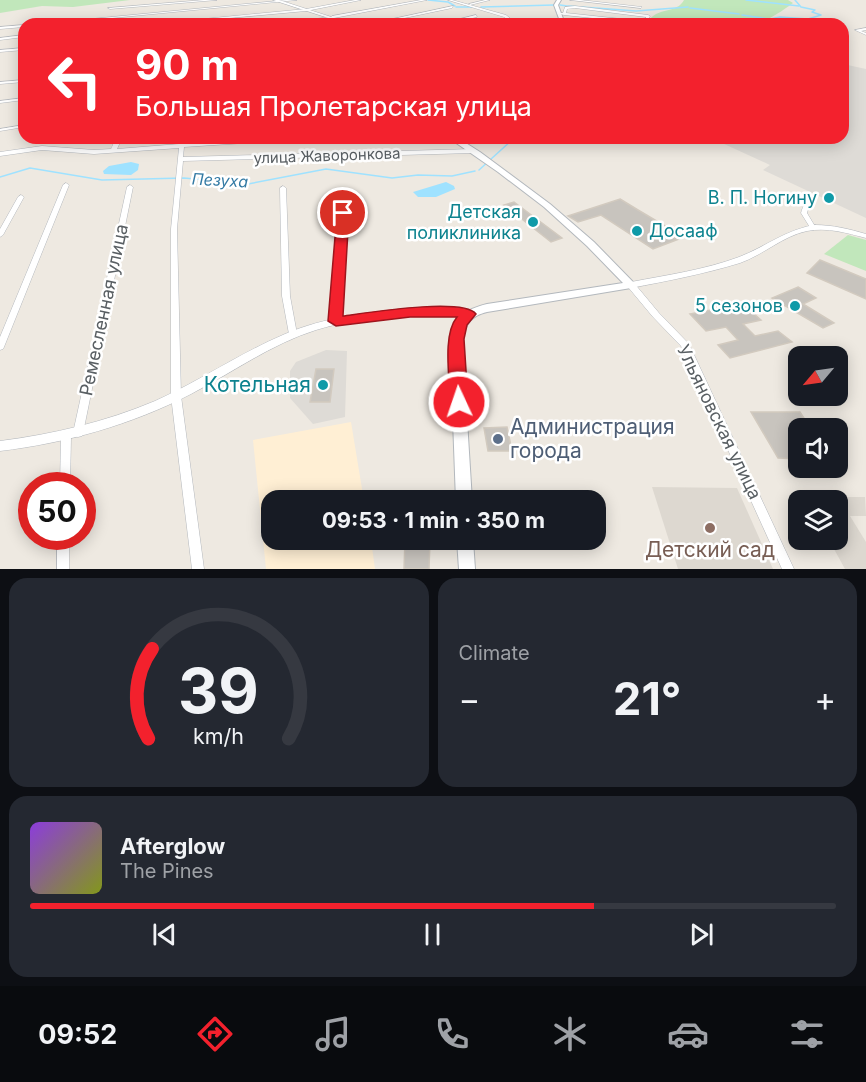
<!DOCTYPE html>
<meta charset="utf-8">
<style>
:root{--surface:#171b24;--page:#242831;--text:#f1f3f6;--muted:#9ea1a6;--line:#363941;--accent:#f3212d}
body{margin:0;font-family:Inter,sans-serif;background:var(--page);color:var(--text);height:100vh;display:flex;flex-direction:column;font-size:22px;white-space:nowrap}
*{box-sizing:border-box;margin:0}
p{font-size:20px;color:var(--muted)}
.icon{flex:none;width:33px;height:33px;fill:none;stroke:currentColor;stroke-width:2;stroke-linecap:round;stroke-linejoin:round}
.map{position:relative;height:569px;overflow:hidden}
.panel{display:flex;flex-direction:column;gap:9px;padding:9px;background:#0d0f14;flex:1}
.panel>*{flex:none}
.top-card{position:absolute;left:18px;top:18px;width:831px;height:126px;border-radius:18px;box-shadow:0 3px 15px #0003;background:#f3212d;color:#fff;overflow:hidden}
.needle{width:39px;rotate:241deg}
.tools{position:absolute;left:788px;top:346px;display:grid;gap:12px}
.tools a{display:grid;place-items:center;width:60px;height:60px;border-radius:12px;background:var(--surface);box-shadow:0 3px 15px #0003;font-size:30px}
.speed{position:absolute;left:18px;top:472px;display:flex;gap:12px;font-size:30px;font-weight:700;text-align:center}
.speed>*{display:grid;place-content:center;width:78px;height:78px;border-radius:50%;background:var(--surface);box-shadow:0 3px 15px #0003;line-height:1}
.speed .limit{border:9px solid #d22;background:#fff;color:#111}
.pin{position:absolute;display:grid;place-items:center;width:51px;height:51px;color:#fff;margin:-26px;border:3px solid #fff;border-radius:50%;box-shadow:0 2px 6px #0007}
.me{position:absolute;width:66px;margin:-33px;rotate:357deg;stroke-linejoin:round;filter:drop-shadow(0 0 4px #0008)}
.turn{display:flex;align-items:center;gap:21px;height:126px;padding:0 18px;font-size:27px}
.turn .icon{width:78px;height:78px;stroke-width:2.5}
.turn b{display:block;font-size:42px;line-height:51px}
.big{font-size:45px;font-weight:700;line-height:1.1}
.panel .tile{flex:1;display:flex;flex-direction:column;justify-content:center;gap:9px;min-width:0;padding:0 21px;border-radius:18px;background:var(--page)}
.panel .dial{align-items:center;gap:0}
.dial svg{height:156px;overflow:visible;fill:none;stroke:var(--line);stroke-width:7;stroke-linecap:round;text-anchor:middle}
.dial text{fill:var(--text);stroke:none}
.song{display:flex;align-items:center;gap:18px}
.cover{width:72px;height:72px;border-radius:9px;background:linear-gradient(135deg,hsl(270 70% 55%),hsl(70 70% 35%))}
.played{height:6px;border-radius:3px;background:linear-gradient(90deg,var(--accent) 70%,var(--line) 70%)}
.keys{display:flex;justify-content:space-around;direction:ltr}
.heat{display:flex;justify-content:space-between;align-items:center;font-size:33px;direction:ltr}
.panel .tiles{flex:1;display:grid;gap:9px;grid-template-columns:1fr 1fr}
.tile:last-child{grid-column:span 2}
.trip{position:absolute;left:261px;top:490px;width:345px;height:60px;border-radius:18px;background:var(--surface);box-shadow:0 3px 15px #0003;font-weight:700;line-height:60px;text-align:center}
.tab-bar{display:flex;height:96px;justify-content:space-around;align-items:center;background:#090b0e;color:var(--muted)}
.tab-bar .icon{width:42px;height:42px}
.tab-bar .active{color:var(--accent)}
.tab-bar b{font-size:27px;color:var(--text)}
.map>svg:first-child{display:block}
</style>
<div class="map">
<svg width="866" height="569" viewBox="0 0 866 569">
<rect width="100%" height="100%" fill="#eee9e1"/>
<polygon fill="#ffefd4" points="351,422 364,501 272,501 272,540 371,540 375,569 266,569 253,440"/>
<g fill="#dedbd6">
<polygon points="843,64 866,69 866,218 763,170 770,165 711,138 843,138"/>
<polygon points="326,350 347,351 345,417 313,424 290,398 290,371 296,362"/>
</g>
<g fill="#ddd8d0">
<polygon points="652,487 737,488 773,569 678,569"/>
<polygon points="815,497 865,497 866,516 850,516 866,542 866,569 845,569 829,540 839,539 837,535 837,501 817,501"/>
</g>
<g fill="#c1e7bb">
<polygon points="0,0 130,0 73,7 42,6 0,13"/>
<path d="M684 0H788L793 3C781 12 771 18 758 24H644C648 21 652 16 656 14 666 9 678 11 684 0Z"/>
<polygon points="848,235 866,240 866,271 824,254"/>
</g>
<g fill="#9fe2ff">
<polygon points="131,162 139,164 138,170 131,175 104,174 103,171 109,166"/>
<polygon points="446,182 454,186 455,189 436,197 418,197 413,192"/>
</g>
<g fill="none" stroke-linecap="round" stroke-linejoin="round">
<g stroke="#9fe2ff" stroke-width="1.5">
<polyline points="428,0 448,2 455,6"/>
<polyline points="746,0 799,6"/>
<polyline points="560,5 567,6"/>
<polyline points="568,6 636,11 688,7"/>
<polyline points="456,7 474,7"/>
<polyline points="481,7 554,5"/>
<polyline points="690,8 739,14"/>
<polyline points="742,15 769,19"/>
<polyline points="780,24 770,19 780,17 808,19 821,15 812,12 815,10 801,7 795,0"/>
<polyline points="479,170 514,138"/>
<polyline points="0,177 30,168 102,180 184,178 248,184 326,169 392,178 418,175 452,176 475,171"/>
</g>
</g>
<g fill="#c8c4be" stroke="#d2cabf" stroke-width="1.5">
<polygon points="620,199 638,210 684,237 653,249 601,215 578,222 568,216"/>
<polygon points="514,202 562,238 551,242 504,205"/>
<polygon points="820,260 866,279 866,299 807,273"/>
<polygon points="798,287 816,298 803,304 834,323 823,328 772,298"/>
<polygon points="743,304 761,320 743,324 755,336 778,331 792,342 730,358 718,345 738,340 726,327 706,331 690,314"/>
<polygon points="316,369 334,369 330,402 310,402"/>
<polygon points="751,412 800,412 811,429 798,429 798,459 778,458"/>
<polygon points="507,427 512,451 488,451 484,428"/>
<polygon points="405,540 430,540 429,569 404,569"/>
</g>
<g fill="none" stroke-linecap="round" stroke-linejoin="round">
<defs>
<g id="minor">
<polygon points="204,0 217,0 110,9 108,8"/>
<polygon points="287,0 297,0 51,24 39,24"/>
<polygon points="355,0 361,0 306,11 165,24 152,24 306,9"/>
<polygon points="421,0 427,0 334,18 333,19 271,24 331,17 332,16"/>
<polygon points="448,0 452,0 506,15 517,24 513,24 504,17"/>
<polygon points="485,0 490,0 470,5 469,4"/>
<polygon points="570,0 580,0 642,7 641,8"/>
<polygon points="453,6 452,8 376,24 369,24"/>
<path d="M575 6 648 15 650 16 648 20 640 23 564 15 556 13H563L565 7ZM575 8 646 17V18L640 21 566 13 567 9Z"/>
<polygon points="476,15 477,17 446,24 440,24"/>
<polygon points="24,25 24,27 0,29 0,27"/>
<polygon points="866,28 866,30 861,31 866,33 866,35 855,30"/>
<polygon points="24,35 24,37 0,40 0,38"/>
<polygon points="24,48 24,50 0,52 0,50"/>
<polygon points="24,80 24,82 0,84 0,82"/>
<polygon points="24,98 24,100 0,103 0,101"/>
<polygon points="24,125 24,127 0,131 0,129"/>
<polygon points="116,138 122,138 117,149 179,144 179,138 185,138 184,144 269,138 294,138 291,140 184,147 183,157 473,149 476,151 473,153 183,161 177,229 181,396 204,569 192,569 171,396 171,229 179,148 94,154 42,150 0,156 0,152 42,146 94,150 111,149"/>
<polygon points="66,183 69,185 4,347 3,349 0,350 0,337 63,185"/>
<polygon points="130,185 133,187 83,433 82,436 78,437 74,436 73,433 127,187"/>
<polygon points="283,186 286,188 290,296 297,334 296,336 290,336 289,334 282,296 280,188"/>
<polygon points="21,195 24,197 3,235 0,237 0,229 18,197"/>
<path d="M813 196 816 198 809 206 807 213 816 228 813 230 811 229 801 213C803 206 806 199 813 196Z"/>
<polygon points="343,211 346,213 340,321 336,324 332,321 340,213"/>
<polygon points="628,283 634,283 659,313 689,344 794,569 782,569 681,346 653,317 628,287 627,285"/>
<polygon points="66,432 70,433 71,436 70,486 60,486 61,436 62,433"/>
<rect x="57" y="537" width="12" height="32"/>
</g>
<g id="tertiary">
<polygon points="273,0 279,0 353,24 347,24"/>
<path d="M815 225C833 225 849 229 866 234V238C847 233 827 227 807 231 783 236 763 255 740 263 704 274 667 281 631 288L626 285 631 282C667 275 704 270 739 257 765 247 787 229 815 225Z"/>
<path d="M411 309 469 311 474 314 469 317C418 313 365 315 316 330 271 344 232 373 191 394 131 425 66 443 0 451V441C54 434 105 422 155 401 200 381 240 353 285 334 325 317 368 312 411 309Z"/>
</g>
<g id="secondary">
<polygon points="557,0 561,0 558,5 565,24 561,24 554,5"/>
<path d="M449 138H458L480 152 550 204 594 242 636 285 631 288 487 312C471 316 466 323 462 339L472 501H456L450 339C457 315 464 310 487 304L623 283 587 246 544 207 498 172Z"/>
<polygon points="457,540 473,540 475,569 459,569"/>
</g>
</defs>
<use href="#minor" stroke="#b4b8bd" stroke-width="1"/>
<use href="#tertiary" stroke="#b4b8bd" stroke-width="1"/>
<use href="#secondary" stroke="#b3b8bd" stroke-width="2"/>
<use href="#minor" fill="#fff" fill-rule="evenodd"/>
<use href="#tertiary" fill="#fff" fill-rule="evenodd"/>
<use href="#secondary" fill="#fff" fill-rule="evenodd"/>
</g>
<path fill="#f3212d" stroke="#9e151d" stroke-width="1.5" d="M343 209 349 213 343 316C366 313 463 297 476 314L467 325 464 339 468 402 465 406 459 408 453 406 450 402C450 379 442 335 457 317H410L336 326 328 321 337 213Z"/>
<g fill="#0f9aa8" stroke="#fff" stroke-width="2">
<circle cx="829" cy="198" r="6"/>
<circle cx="533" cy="222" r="6"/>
<circle cx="637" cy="231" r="6"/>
<circle cx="795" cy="306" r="6"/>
<circle cx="323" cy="385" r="6"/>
</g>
<circle fill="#5c6f8a" stroke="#fff" stroke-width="2" cx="498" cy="439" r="6"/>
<circle fill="#8d6e63" stroke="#fff" stroke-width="2" cx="710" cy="528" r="6"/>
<g text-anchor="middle" stroke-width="5" stroke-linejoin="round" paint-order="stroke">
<g font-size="15" fill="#595f63" stroke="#fff">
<text transform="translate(327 156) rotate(-2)" y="5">улица Жаворонкова</text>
</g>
<g font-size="16" font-style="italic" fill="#337aa4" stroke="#fff">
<text transform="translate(220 180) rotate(3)" y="6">Пезуха</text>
</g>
<g font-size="18" fill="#0d838f" stroke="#fff" text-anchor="end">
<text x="817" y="204">В. П. Ногину</text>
<text x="521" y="218">Детская<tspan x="521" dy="21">поликлиника</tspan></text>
<text x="649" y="237" text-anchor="start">Досааф</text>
<text x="783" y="312">5 сезонов</text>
</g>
<g font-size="18" fill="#595f63" stroke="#fff">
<text transform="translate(104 310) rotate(-78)" y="6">Ремесленная улица</text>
<text transform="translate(719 422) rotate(64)" y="6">Ульяновская улица</text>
</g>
<g font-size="21" fill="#0d838f" stroke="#fff" text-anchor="end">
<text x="311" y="392">Котельная</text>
</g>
<g font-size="21" fill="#4e5e75" stroke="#fff" text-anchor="start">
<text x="510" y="434">Администрация<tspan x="510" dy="24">города</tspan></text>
</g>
<g font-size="21" fill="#785e54" stroke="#fff">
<text x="710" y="557">Детский сад</text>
</g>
</g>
</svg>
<div class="tools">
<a><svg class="needle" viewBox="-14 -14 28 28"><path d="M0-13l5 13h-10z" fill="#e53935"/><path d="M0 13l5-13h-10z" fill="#9ea1a6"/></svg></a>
<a><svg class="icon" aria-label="sound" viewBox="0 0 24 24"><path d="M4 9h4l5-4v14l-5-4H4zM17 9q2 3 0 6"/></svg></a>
<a><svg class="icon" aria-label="layers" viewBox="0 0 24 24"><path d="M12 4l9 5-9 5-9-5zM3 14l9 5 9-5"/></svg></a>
</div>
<div class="speed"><div class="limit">50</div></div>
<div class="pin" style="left:343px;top:213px;background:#d93025"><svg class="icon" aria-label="arrive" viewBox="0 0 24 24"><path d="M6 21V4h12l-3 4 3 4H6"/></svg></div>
<svg class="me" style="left:459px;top:402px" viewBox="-20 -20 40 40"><circle r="17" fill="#f3212d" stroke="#fff" stroke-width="3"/><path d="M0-11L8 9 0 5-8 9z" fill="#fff"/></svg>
<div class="trip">09:53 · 1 min · 350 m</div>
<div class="top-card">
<div class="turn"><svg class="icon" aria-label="left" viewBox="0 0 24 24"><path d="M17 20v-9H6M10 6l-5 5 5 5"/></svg><div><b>90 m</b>Большая Пролетарская улица</div></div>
</div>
</div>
<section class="panel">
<div class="tiles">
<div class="tile dial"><svg viewBox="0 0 100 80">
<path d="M14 69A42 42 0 1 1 86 69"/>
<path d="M14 69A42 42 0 0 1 16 23" stroke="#f3212d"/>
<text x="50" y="56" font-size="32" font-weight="700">39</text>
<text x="50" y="72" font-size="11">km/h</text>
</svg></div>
<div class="tile"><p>Climate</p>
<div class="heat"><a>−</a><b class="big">21°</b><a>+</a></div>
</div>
<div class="tile">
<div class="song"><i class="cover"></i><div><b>Afterglow</b><p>The Pines</p></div></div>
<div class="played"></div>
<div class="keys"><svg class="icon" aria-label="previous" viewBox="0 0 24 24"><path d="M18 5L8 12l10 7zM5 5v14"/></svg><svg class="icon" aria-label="pause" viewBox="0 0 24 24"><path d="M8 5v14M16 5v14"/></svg><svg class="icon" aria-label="next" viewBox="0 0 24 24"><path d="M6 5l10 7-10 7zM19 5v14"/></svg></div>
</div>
</div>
</section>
<nav class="tab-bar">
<b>09:52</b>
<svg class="icon active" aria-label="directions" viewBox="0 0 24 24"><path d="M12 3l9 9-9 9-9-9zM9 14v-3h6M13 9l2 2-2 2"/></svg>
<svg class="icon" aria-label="music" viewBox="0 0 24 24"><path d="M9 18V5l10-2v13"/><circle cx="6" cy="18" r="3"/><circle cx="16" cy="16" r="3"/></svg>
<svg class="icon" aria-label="phone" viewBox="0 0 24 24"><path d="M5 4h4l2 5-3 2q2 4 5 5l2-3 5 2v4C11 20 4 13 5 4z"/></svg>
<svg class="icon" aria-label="climate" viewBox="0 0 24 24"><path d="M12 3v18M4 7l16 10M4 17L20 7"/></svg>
<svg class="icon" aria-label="car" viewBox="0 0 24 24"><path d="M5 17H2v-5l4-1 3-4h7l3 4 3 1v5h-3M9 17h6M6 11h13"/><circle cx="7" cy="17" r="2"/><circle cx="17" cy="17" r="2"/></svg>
<svg class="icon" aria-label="filters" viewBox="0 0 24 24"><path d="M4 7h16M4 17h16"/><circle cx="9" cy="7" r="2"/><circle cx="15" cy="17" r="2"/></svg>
</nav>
